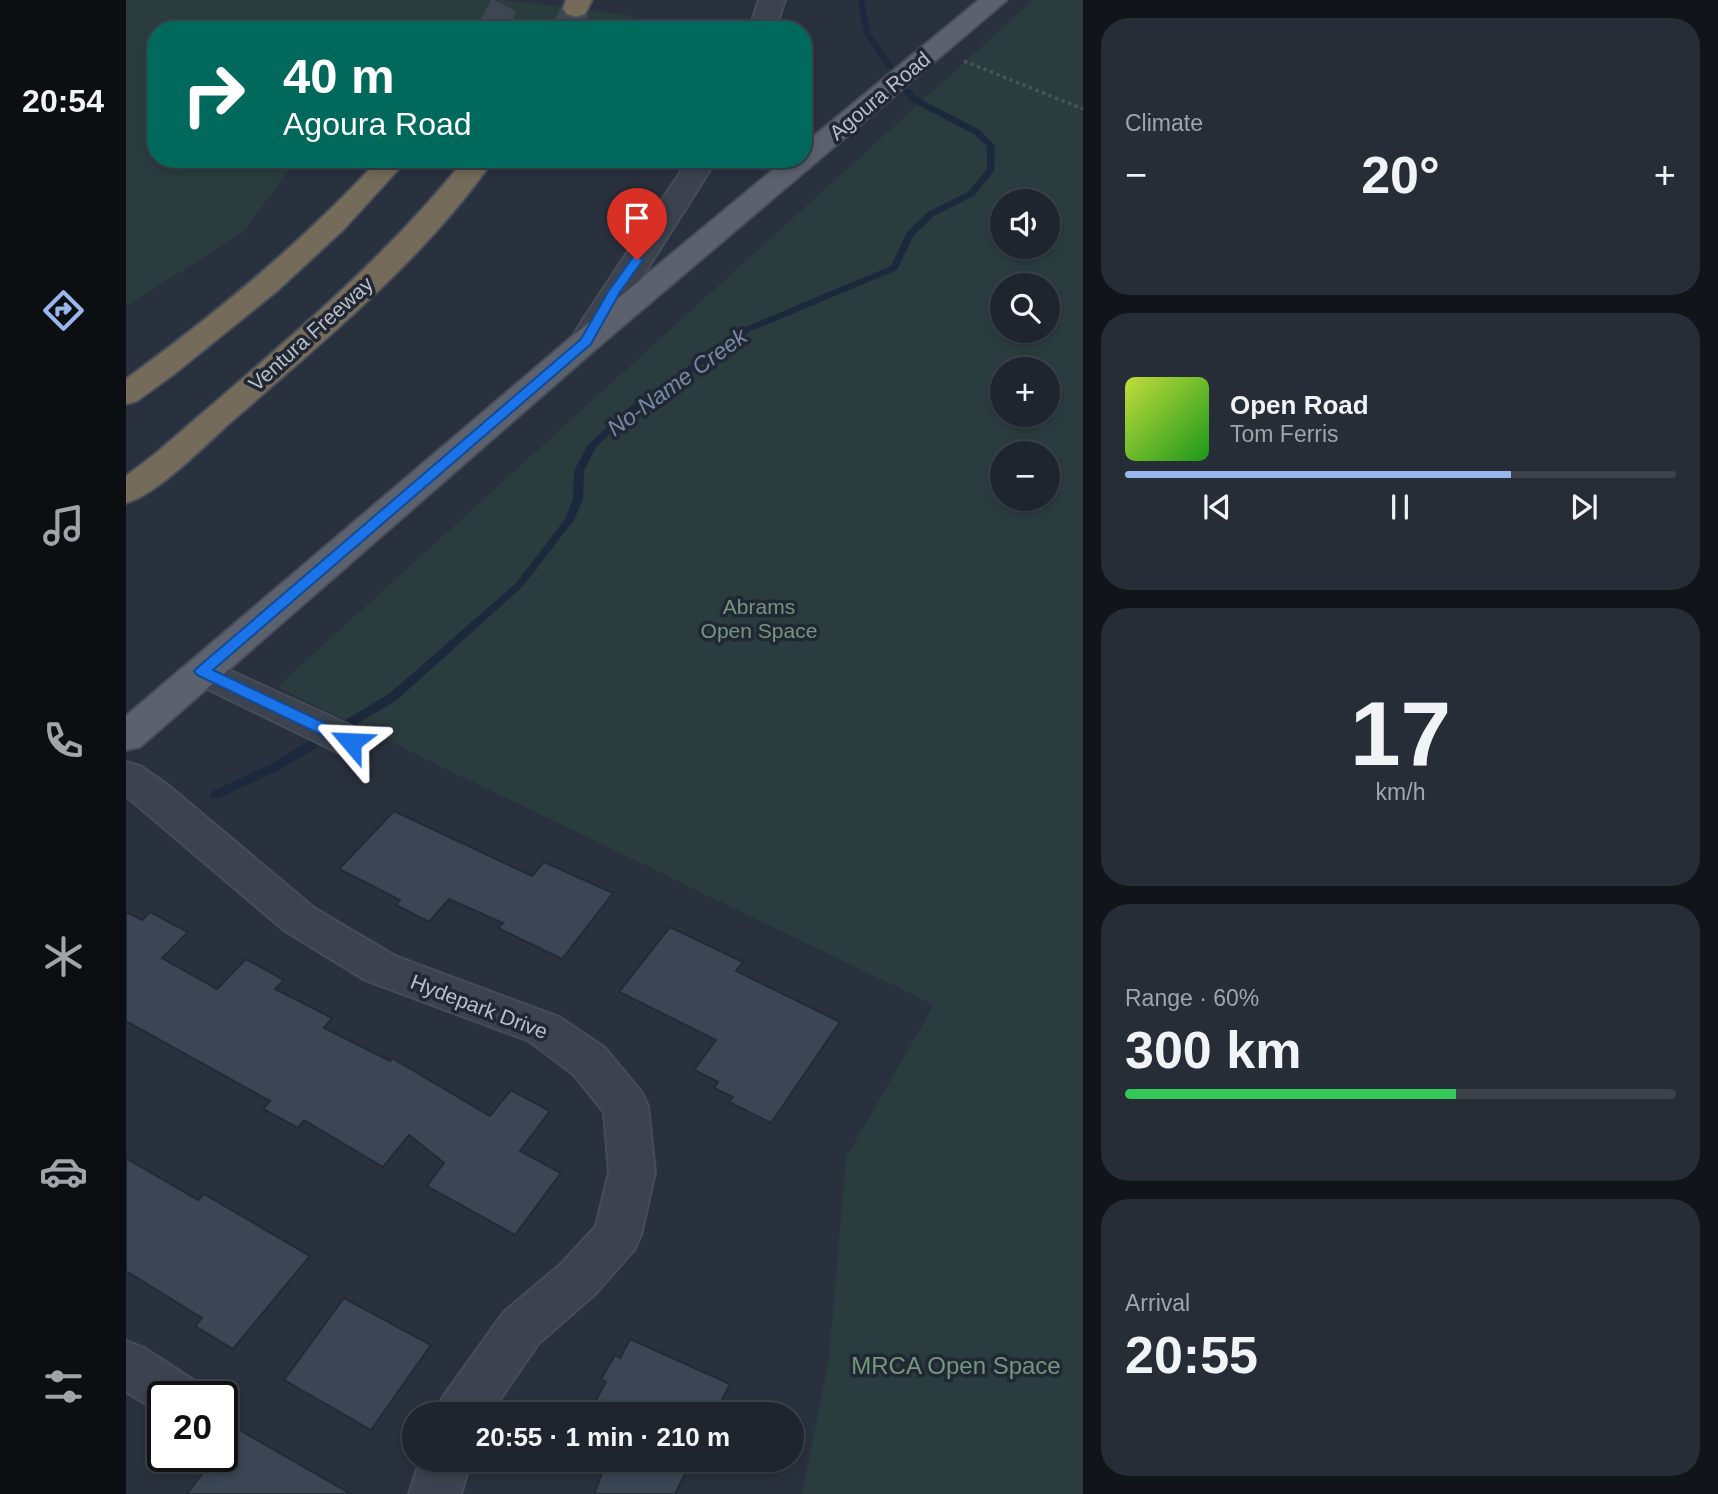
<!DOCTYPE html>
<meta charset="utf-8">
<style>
:root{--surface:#1f252e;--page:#272d36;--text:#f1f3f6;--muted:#a1a5aa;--line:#3c424a;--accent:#9ab7ed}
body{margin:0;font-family:Arial,sans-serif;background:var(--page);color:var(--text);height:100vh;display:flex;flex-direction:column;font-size:26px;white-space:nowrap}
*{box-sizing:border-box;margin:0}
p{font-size:23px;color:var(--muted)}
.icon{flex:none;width:38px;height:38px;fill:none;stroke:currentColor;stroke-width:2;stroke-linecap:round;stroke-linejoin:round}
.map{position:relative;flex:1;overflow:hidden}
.panel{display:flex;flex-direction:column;gap:18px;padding:18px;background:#111419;width:635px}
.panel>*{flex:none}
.banner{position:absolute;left:21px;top:21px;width:665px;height:147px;border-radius:28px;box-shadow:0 4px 10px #0003,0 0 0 2px var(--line);background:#00695c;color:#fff;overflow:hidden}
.buttons{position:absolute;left:864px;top:189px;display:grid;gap:14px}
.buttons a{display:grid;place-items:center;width:70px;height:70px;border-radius:50%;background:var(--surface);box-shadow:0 4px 10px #0003,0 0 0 2px var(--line);font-size:35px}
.speed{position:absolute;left:21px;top:1381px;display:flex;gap:14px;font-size:35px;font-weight:700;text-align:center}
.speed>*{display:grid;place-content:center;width:91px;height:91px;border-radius:50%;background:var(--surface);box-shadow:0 4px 10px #0003,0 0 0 2px var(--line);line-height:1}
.speed .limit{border:4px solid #111;border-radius:10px;background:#fff;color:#111}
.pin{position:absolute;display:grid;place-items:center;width:60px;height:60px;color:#fff;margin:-72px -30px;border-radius:50% 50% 50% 0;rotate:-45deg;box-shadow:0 0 7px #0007}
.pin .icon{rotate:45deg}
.me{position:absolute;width:77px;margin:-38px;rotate:296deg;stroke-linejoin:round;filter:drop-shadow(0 0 5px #0008)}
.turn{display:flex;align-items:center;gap:24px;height:147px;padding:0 21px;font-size:32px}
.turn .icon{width:91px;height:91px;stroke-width:2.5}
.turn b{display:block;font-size:49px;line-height:60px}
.big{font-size:52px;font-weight:800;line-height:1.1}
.panel .tile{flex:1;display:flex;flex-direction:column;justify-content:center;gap:10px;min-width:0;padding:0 24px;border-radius:28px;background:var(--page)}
.panel .dial{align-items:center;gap:0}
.dial b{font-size:91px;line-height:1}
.song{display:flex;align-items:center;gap:21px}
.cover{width:84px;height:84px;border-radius:10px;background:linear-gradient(135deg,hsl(70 70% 55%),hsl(120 70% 35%))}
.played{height:7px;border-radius:4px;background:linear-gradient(90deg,var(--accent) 70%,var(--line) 70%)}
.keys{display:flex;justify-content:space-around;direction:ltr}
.heat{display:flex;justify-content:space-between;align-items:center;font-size:38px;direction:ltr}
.charge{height:10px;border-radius:5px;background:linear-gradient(90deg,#34c759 60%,var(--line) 0)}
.trip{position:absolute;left:276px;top:1402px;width:402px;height:70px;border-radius:35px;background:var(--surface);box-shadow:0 4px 10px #0003,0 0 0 2px var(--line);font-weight:800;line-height:70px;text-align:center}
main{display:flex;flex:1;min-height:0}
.tab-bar{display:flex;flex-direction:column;width:126px;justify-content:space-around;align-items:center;background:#0c0f12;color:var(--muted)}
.tab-bar .icon{width:49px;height:49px}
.tab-bar .current{color:var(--accent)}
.tab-bar b{font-size:32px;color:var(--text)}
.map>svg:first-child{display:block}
</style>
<main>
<nav class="tab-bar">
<b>20:54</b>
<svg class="icon current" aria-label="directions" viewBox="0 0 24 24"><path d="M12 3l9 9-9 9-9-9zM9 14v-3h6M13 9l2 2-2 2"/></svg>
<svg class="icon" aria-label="music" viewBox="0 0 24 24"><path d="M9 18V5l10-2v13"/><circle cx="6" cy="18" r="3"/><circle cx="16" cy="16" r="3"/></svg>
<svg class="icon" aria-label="phone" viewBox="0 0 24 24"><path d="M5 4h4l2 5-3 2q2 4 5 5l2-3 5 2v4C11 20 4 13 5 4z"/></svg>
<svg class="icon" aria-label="climate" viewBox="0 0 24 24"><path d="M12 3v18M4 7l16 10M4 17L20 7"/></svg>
<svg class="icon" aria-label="car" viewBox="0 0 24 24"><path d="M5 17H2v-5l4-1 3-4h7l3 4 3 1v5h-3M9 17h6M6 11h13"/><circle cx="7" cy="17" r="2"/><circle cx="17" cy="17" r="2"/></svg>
<svg class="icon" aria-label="filters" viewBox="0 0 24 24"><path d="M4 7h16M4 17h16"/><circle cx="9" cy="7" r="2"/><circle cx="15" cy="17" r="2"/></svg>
</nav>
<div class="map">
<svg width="957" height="1494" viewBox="0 0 957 1494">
<rect width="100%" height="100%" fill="#29313e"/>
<g fill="#2b3c3f" fill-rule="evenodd">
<polygon points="0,0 378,0 508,16 501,30 30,30 30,159 171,159 117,232 0,306"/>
<path d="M907 0H957V1494H676L703 1358 720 1158 808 1005 151 687ZM922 201V247H877V201ZM922 285V331H877V285ZM922 369V415H877V369ZM922 453V499H877V453Z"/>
</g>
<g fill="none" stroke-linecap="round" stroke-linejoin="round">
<g fill="#1c283c" fill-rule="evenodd">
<polygon points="732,0 738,0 744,33 768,67 767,69 761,69 738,33"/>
<polygon points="778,89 784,89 790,97 854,130 869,146 868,171 848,196 808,216 788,235 771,270 623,332 504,415 470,447 458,471 457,499 448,520 397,586 271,700 151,771 93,798 85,798 84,795 85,792 143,765 263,694 391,582 439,519 447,499 448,471 461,446 498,411 617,328 765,266 781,232 802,212 842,192 861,169 861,146 848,134 784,101 777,91"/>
</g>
</g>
<g fill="#3b4554" stroke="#232a36" stroke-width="2">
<polygon points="268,811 406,876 418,862 487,893 436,959 372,928 377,923 323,899 303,922 270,905 274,900 213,869"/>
<polygon points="0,912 16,920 24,912 62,932 36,958 91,989 120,959 158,980 149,989 206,1018 198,1028 264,1061 266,1058 364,1116 385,1090 424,1111 394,1151 435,1173 389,1235 301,1186 318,1163 283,1135 257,1167 178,1120 172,1128 137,1109 144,1101 0,1021"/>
<polygon points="544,927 617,962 610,971 714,1022 645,1123 603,1102 607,1097 588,1088 592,1082 568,1070 590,1040 493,992"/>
<polygon points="0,1158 72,1200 78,1194 184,1256 107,1349 69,1326 76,1318 0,1271"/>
<polygon points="218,1298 305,1345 245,1430 158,1380"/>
<polygon points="504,1339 604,1384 589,1414 468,1414 471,1409 466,1407 480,1382 475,1379 489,1355 494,1358"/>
<polygon points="110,1428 225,1494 61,1494 89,1456 96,1456 96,1447"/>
<polygon points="481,1460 566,1460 549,1494 468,1494"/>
</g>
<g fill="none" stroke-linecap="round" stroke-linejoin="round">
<g stroke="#3f4653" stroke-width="28" stroke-dasharray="28 14" stroke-linecap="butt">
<polyline points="365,30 381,0"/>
<polyline points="439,30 450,9"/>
</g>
<defs>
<g id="minor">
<polygon points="633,0 659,0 649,30 623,30"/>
<polygon points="563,159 591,159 471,348 460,350 449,348 444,341 458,318"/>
<polygon points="76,658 239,732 244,742 239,752 225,756 211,752 63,680 57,671 63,662"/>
<polygon points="0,762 14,766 43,786 188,908 269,956 433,1017 479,1048 516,1093 522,1106 529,1172 515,1235 508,1250 469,1294 412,1344 364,1414 310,1414 317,1397 378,1312 435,1264 470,1226 483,1172 478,1112 447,1074 403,1041 239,980 158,930 0,796"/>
<polygon points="0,1341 18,1348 67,1380 74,1396 37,1396 37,1414 0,1392"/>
<polygon points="294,1460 345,1460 335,1494 283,1494"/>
</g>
<polygon id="major" points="853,0 881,0 471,348 14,747 0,750 0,716 449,334 660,159 677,159 677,145"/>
<g id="highway">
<polygon points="440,0 466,0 459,14 450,17 441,14 437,9"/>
<path d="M253 159H282L217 230 151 291 47 375 11 401 0 404V379C91 313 177 242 253 159Z"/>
<path d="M339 159H368C297 261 197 341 105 422 79 445 32 494 0 503V476L29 454C137 360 249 271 339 159Z"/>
</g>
</defs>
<use href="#minor" stroke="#464c58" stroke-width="4"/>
<use href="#major" stroke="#464c58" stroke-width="4"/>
<use href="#highway" stroke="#474e59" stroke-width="4"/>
<polyline stroke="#445557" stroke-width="3.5" stroke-dasharray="3.5 3.5" stroke-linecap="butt" points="838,61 957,109"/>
<use href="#minor" fill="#3c434f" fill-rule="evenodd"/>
<use href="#major" fill="#5b626e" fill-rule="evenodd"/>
<use href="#highway" fill="#746b5a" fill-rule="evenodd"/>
</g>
<polygon fill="#1a73e8" stroke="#114b97" stroke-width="2" points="511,256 517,260 494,292 465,344 87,670 230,738 232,742 230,746 219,746 71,675 68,671 71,668 455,339 482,292 507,257"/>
<g text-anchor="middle" stroke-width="7" stroke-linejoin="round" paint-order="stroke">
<g font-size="21" fill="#b9bfc9" stroke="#212834">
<text transform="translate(754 96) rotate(-40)" y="7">Agoura Road</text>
<text transform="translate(185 334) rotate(-42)" y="7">Ventura Freeway</text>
<text transform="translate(353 1007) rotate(21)" y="7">Hydepark Drive</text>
</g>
<g font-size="21" fill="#73977c" stroke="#212834">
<text x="633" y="614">Abrams<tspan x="633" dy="24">Open Space</tspan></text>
</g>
<g font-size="23" font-style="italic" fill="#7688a4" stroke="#212834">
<text transform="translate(551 382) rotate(-36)" y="8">No-Name Creek</text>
</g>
<g font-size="24" fill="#73977c" stroke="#212834">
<text x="830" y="1374">MRCA Open Space</text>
</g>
</g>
</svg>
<div class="buttons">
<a><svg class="icon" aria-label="sound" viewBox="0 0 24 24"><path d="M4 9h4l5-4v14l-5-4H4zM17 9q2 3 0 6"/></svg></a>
<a><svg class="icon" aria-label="search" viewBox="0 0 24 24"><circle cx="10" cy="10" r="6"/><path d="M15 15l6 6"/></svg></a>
<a>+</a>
<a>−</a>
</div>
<div class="speed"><div class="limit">20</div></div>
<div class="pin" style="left:511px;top:260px;background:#d93025"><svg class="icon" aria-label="arrive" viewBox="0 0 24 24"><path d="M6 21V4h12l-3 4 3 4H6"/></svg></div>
<svg class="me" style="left:225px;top:742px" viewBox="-20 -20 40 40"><path d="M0-17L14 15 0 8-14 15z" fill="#1a73e8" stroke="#fff" stroke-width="4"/></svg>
<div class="trip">20:55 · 1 min · 210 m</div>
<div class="banner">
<div class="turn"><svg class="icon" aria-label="right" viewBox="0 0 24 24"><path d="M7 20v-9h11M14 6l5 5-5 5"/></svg><div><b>40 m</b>Agoura Road</div></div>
</div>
</div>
<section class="panel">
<div class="tile"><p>Climate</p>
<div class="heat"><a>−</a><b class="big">20°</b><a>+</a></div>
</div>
<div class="tile">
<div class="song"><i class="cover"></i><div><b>Open Road</b><p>Tom Ferris</p></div></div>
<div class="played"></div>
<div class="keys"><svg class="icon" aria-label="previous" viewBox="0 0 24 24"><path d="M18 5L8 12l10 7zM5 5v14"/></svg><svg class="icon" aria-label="pause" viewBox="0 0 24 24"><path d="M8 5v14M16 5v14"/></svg><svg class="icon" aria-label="next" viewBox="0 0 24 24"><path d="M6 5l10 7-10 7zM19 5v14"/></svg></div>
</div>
<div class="tile dial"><b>17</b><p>km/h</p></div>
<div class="tile"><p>Range · 60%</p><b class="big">300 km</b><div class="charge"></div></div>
<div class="tile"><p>Arrival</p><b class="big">20:55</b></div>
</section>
</main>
